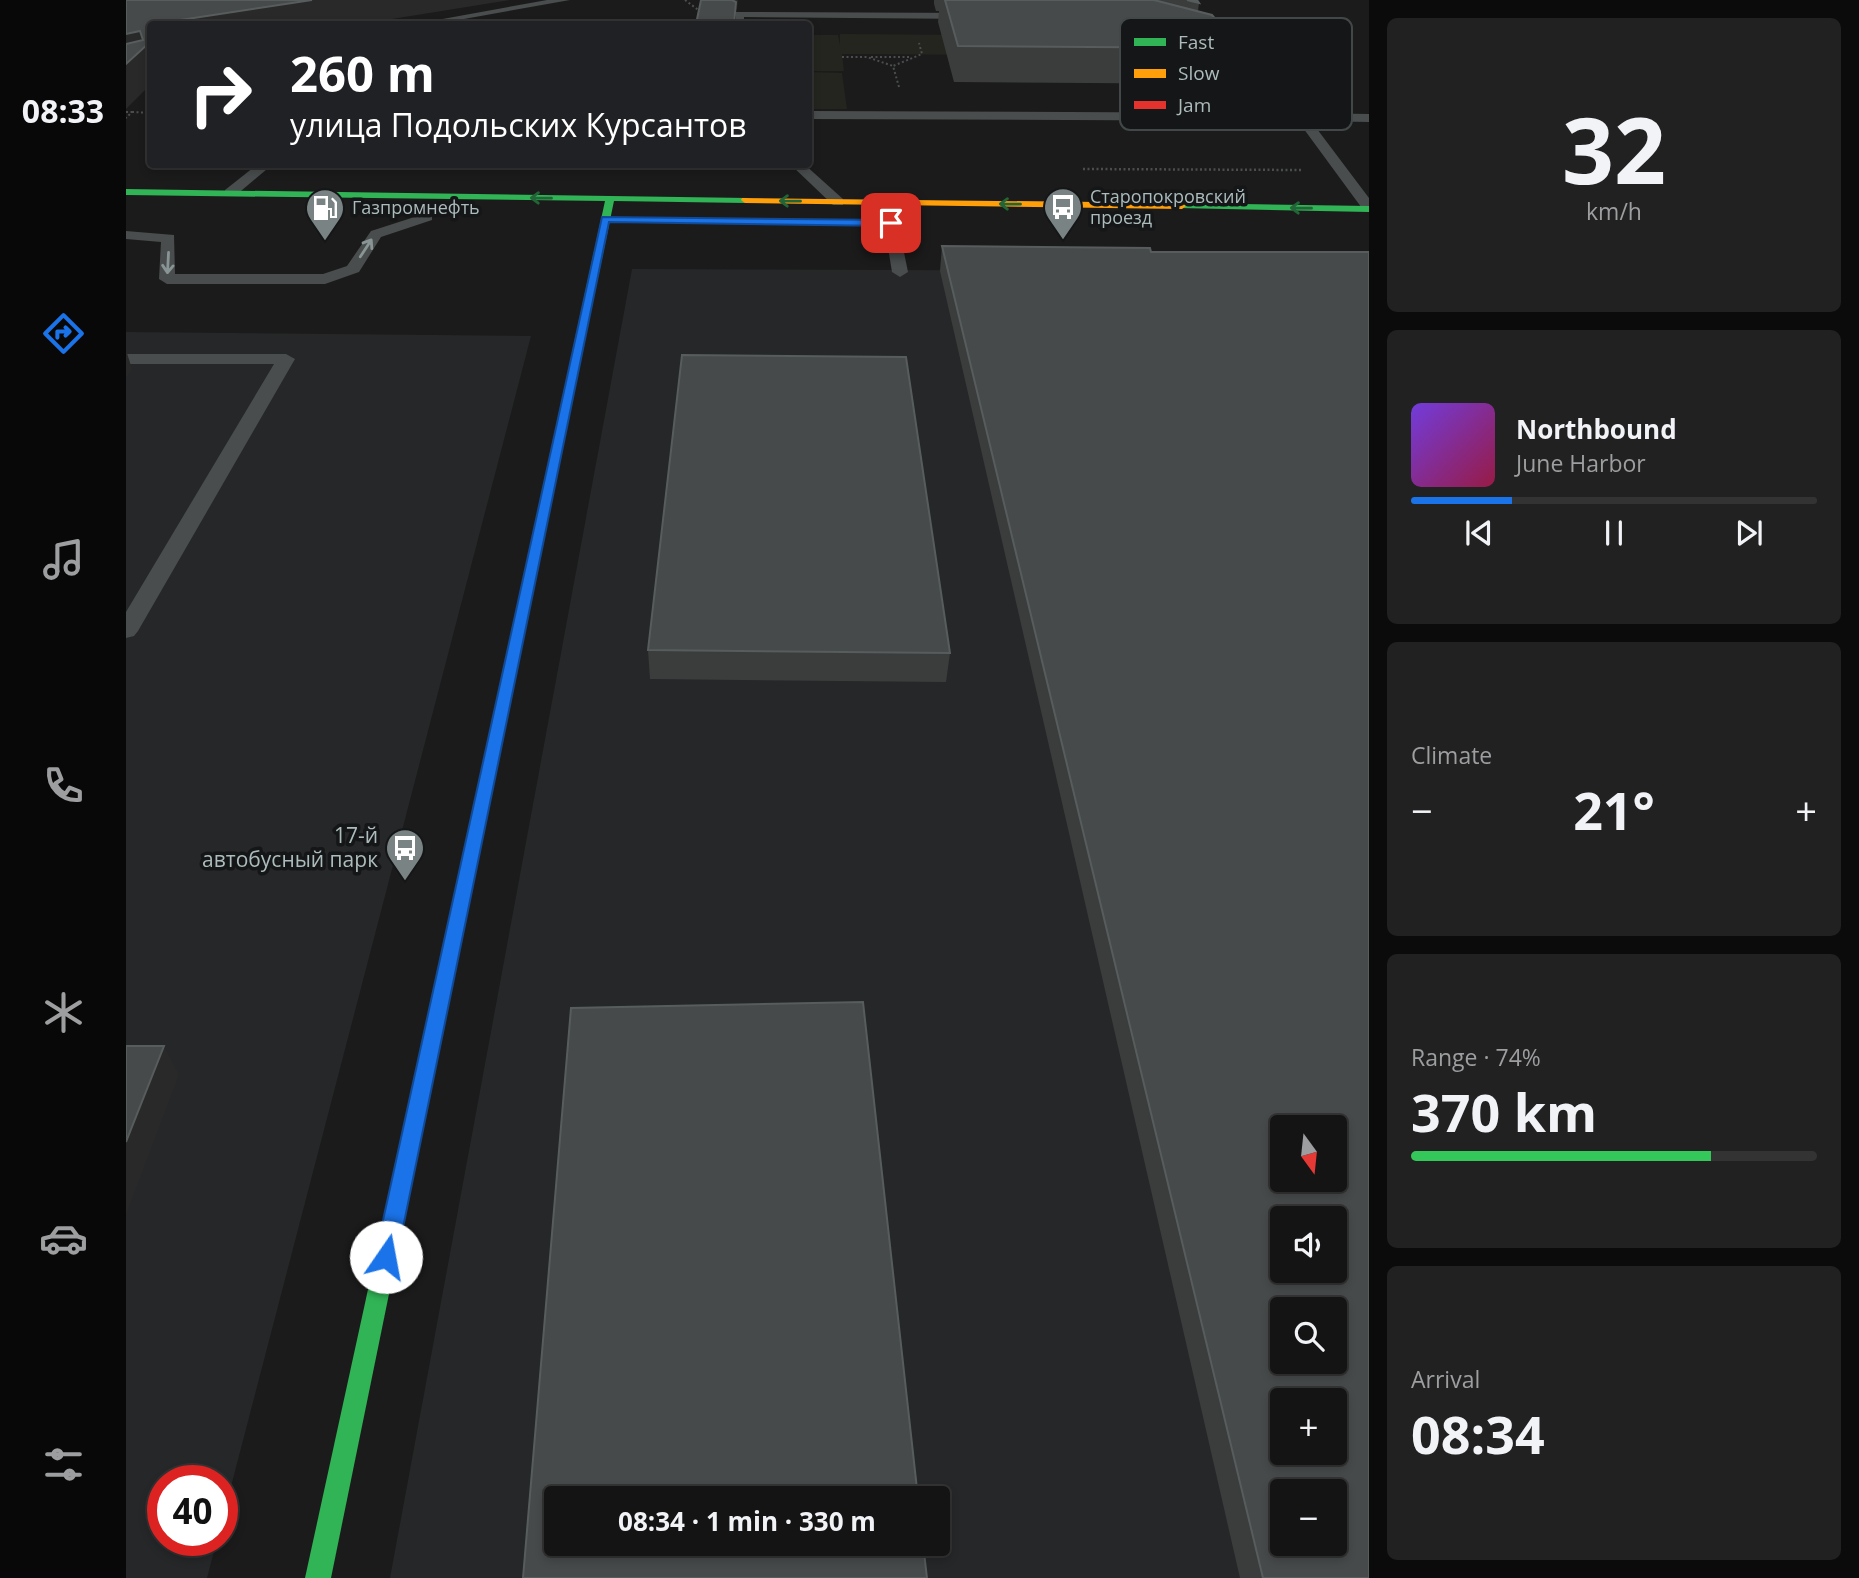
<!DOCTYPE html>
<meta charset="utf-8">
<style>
:root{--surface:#141414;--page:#212122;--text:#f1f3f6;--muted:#9d9ea0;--line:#333334;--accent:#1a73e8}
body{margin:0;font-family:"Open Sans",sans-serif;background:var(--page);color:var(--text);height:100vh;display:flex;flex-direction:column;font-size:26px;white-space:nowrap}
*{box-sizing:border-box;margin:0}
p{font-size:23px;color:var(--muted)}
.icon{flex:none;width:38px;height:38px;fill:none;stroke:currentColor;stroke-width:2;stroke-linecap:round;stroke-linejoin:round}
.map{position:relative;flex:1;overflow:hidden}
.side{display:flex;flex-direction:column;gap:18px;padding:18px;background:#0b0b0b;width:490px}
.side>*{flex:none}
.guide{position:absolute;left:21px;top:21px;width:665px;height:147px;border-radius:7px;box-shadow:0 4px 10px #0003,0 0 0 2px var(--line);background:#202124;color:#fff;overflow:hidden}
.needle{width:46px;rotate:165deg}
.controls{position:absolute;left:1144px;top:1115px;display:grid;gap:14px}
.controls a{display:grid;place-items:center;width:77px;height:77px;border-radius:7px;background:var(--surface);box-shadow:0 4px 10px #0003,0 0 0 2px var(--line);font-size:35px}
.speed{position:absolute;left:21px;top:1465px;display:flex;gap:14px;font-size:35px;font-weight:700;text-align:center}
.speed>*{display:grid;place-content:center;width:91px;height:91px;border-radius:50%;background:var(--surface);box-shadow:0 4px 10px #0003,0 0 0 2px var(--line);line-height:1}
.speed .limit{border:10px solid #d22;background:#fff;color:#111}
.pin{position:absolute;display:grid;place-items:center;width:60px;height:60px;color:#fff;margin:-30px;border-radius:14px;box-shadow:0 4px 10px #0006}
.me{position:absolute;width:77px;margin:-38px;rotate:12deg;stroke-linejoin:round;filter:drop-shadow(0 0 5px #0008)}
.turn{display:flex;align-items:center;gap:24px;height:147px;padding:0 28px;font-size:32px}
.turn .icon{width:91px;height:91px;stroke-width:2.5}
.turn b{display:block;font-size:49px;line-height:60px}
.big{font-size:52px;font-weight:700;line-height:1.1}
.side .card{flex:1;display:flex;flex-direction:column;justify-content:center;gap:10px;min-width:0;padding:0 24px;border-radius:10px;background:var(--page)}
.side .dial{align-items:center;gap:0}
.dial b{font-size:91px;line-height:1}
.song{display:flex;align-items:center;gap:21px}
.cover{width:84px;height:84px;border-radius:10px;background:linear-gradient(135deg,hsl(260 70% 55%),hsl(340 70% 35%))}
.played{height:7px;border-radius:4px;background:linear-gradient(90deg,var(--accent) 25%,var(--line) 25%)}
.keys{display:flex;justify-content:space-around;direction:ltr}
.heat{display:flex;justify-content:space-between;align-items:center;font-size:38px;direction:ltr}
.charge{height:10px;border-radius:5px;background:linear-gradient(90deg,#34c759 74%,var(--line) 0)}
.trip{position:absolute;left:418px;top:1486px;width:406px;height:70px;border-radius:7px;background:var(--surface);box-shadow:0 4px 10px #0003,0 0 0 2px var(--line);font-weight:700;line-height:70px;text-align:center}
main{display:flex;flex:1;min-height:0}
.tabs{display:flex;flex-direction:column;width:126px;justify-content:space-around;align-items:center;background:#080808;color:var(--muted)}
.tabs .icon{width:49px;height:49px}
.tabs .active{color:var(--accent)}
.tabs b{font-size:32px;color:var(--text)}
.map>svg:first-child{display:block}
</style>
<main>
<nav class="tabs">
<b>08:33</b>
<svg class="icon active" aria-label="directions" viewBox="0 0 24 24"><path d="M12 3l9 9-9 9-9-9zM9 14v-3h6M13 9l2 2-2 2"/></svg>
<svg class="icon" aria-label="music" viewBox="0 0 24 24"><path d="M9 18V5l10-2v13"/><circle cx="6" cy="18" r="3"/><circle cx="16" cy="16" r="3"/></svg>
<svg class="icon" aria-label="phone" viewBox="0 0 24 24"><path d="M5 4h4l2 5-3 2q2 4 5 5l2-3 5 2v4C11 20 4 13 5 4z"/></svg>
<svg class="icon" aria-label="climate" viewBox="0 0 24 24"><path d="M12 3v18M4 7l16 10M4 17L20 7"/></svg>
<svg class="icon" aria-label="car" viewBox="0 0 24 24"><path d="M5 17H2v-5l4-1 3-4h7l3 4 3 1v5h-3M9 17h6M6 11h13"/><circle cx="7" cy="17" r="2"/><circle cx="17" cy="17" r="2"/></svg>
<svg class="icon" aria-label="filters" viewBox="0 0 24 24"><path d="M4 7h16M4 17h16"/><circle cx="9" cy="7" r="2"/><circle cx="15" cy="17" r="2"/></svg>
</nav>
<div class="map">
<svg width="1243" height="1578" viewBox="0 0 1243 1578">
<rect width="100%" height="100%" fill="#1b1b1b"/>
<g fill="#252728" fill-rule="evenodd">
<path d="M506 269 1243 272V1578H264ZM1157 1127H1209V1180H1157ZM1157 1218H1209V1270H1157ZM1157 1309H1209V1362H1157ZM1157 1400H1209V1452H1157ZM1157 1491H1209V1544H1157ZM430 1498H812V1544H430Z"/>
<polygon points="0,332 405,336 96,1521 96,1480 37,1480 37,1540 91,1540 81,1578 0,1578"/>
</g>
<g fill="#23251e">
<polygon points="714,34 856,35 864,55 716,54 718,71 683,71 683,35 712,35 714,45"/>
<polygon points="683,72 716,73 721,109 683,109"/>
</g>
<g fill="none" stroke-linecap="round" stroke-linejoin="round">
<g stroke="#4b4e4f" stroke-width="2" stroke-dasharray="2 2.5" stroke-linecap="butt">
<polyline points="559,0 575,12"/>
<polyline points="716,57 741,57 767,66"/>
<polyline points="745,57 785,57"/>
<polyline points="773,87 767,66 796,54 793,43"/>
<polyline points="0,112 6,112 0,118"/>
<polyline points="6,112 24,113"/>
</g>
<polyline stroke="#4b4e4f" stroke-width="2.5" stroke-dasharray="2 2.5" stroke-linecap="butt" points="957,169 1176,170"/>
<g fill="#494d4d" fill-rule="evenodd">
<polygon points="421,0 444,0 310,24 289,24"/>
<polygon points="609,12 847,13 852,16 847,19 618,17 618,24 608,24"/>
<polygon points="1074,41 1130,55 1180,113 1243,114 1243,122 1185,121 1243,198 1243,212 1238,211 1172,121 682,119 682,111 1166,113 1122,59 1074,45"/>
<polygon points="132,164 147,164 109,196 99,196 99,190"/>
<polygon points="664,164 678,164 717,199 717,205 707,205"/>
<polygon points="301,213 306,214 306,220 255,237 233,272 199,284 41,284 33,279 35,242 0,239 0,231 48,235 49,274 197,274 221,266 245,231"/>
<polygon points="765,219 772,223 782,272 774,277 766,272 758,223"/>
<polygon points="0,354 160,354 169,359 12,631 8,636 0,638 0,612 148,364 0,364"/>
</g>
<g fill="#30b455" fill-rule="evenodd">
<polygon points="0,189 622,198 623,200 619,203 488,201 386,688 381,690 374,685 479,201 0,195"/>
<polygon points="1056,203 1243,206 1243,212 1053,208 1053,204"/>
<polygon points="312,1002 319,1005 321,1010 205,1578 179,1578 303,1010 305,1005"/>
</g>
<polygon fill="#ff9f0a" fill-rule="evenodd" points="616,198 1056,203 1060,206 1056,209 619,203 615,200"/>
<polygon fill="#e5322d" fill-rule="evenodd" points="381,680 388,685 321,1010 319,1015 312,1018 305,1015 303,1010 374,685"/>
</g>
<g fill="#3b3d3d">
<polygon points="808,0 1071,0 1073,3 1072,11 1114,48 1105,84 828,82 812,22 813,11 810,11 808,4"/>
<polygon points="816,246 1025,252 1243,1578 1114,1578 814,271"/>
<polygon points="522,650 824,653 820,682 524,679"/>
</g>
<g fill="#292929">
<polygon points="186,0 384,0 235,24 44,24 48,21"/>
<polygon points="605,0 612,0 611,9 610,10 610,24 608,24"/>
<polygon points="14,31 19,47 24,42 24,85 0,109 0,34"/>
<polygon points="0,350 6,369 0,378"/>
<polygon points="38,1046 53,1075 0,1215 0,1142"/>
</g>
<g fill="#474a4a" stroke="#575c5c" stroke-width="2" fill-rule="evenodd">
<polygon points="0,0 186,0 48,21 44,24 24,24 24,42 0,64 0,44 17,40 14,31 0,34"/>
<polygon points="575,0 606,0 610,2 608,24 570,24"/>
<polygon points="819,0 1028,0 1086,15 1114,48 832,46"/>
<polygon points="1061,0 1071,0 1073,3"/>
<path d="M816 246 1024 248 1025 252H1243V1578H1137ZM1157 1127H1209V1180H1157ZM1157 1218H1209V1270H1157ZM1157 1309H1209V1362H1157ZM1157 1400H1209V1452H1157ZM1157 1491H1209V1544H1157Z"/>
<polygon points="556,355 780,357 824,653 522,650"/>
<polygon points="737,1002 792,1498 430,1498 430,1544 797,1544 801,1578 397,1578 445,1008"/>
<polygon points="0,1046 38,1046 0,1142"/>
</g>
<defs><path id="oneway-shaft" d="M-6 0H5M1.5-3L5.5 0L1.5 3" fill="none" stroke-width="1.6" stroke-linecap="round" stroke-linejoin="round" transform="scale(1.75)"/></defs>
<g stroke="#226536">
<use href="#oneway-shaft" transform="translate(415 198) rotate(-179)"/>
<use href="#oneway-shaft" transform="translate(664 201) rotate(-179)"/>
<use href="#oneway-shaft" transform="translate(884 204) rotate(-179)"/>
<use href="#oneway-shaft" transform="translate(1175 208) rotate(-179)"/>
</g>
<g stroke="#899494">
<use href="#oneway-shaft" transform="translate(240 248) rotate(-57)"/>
<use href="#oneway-shaft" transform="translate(42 263) rotate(93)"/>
</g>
<polygon fill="#1a73e8" stroke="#114b97" stroke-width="2" points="476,217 765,220 769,223 765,226 483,222 271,1257 268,1264 260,1267 252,1264 249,1257"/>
<defs>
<symbol id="bus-pin" viewBox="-11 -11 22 30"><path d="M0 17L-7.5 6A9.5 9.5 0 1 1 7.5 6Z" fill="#798383" stroke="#151617"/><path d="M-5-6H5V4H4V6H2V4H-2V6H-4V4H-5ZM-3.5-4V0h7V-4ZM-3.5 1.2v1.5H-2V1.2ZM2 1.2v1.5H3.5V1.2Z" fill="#fff"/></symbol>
<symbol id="fuel-pin" viewBox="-11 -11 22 30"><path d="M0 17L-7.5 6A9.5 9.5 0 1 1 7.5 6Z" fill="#798383" stroke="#151617"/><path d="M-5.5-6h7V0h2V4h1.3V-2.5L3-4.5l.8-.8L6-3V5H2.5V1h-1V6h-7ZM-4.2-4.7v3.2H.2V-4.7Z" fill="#fff"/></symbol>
</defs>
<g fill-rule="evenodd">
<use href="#bus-pin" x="915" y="185" width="44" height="60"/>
<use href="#fuel-pin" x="177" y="186" width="44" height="60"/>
<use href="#bus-pin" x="257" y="826" width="44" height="60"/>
</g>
<g text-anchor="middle" stroke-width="7" stroke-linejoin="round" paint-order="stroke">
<g font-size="18" fill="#acbbbb" stroke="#151617" text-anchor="start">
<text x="964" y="203">Старопокровский<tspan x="964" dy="21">проезд</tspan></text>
<text x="226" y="214">Газпромнефть</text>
</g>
<g font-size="21" fill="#acbbbb" stroke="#151617" text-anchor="end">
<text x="252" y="843">17-й<tspan x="252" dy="24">автобусный парк</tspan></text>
</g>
</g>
<rect x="994" y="18" width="232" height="112" rx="10" fill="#151617" stroke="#424848" stroke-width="2"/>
<rect x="1008" y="38" width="32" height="8" fill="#30b455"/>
<rect x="1008" y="69" width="32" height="9" fill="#ff9f0a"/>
<rect x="1008" y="101" width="32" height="8" fill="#e5322d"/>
<g font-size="19" fill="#acbbbb">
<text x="1052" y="49">Fast</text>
<text x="1052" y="80">Slow</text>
<text x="1052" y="112">Jam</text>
</g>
</svg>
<div class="controls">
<a><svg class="needle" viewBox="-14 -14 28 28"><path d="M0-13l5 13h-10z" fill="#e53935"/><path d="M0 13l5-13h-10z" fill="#9d9ea0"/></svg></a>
<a><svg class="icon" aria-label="sound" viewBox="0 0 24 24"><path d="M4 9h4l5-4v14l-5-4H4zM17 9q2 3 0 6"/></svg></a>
<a><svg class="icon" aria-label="search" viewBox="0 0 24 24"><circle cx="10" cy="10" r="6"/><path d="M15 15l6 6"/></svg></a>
<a>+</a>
<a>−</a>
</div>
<div class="speed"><div class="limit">40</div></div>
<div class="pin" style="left:765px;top:223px;background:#d93025"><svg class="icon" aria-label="arrive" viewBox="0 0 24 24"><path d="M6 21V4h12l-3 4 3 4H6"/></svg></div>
<svg class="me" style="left:260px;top:1257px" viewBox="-20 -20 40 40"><circle r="19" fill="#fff"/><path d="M0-13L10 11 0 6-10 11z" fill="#1a73e8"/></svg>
<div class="trip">08:34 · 1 min · 330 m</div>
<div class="guide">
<div class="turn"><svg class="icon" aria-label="right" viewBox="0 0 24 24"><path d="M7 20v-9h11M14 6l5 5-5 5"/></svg><div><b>260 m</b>улица Подольских Курсантов</div></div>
</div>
</div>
<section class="side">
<div class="card dial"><b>32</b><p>km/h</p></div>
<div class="card">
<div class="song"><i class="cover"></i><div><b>Northbound</b><p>June Harbor</p></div></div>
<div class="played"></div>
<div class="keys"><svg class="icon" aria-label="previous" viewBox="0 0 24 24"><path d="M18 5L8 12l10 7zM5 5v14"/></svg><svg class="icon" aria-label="pause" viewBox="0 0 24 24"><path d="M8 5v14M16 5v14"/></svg><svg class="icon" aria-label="next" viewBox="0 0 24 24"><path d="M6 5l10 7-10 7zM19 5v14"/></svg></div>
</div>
<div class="card"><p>Climate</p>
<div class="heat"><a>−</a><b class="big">21°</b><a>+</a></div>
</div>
<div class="card"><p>Range · 74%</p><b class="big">370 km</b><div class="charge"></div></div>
<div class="card"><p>Arrival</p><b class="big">08:34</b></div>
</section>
</main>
